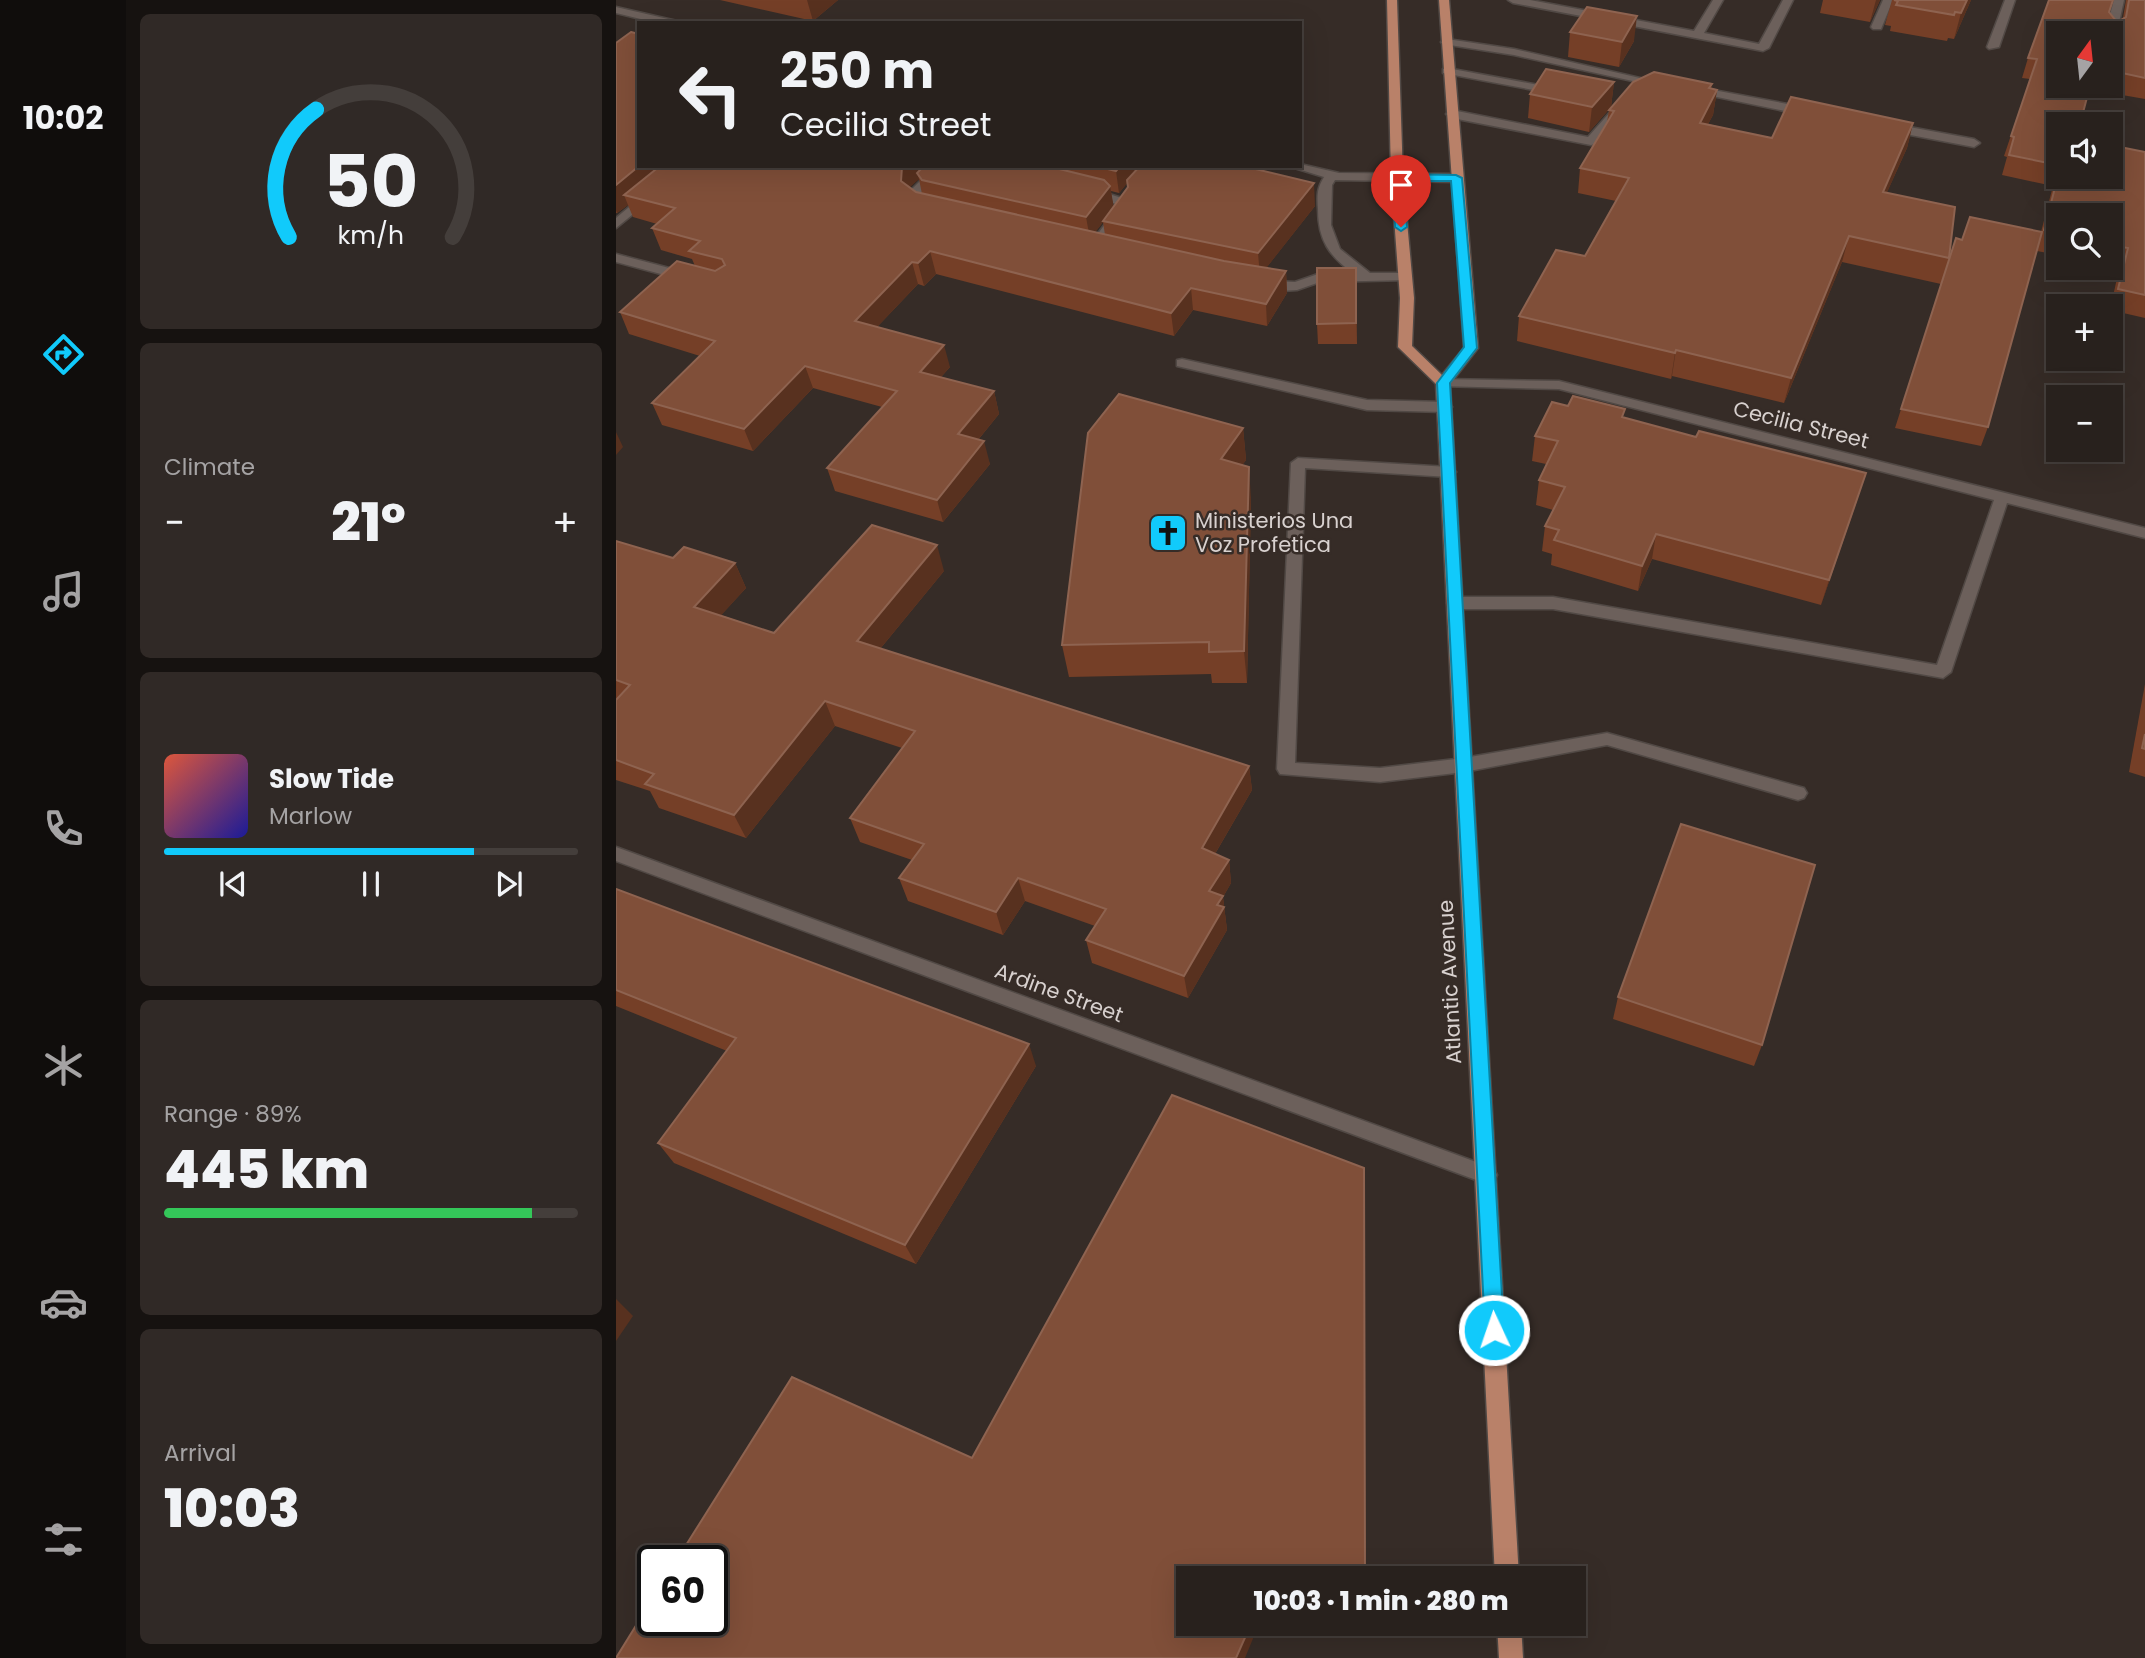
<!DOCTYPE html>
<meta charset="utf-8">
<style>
:root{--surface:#28211d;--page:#302926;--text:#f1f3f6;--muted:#a5a3a4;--line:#443e3b;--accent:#11cafb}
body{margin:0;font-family:Poppins,sans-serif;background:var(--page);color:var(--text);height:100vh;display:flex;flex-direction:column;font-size:26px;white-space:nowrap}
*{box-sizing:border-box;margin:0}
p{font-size:23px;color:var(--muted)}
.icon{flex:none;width:38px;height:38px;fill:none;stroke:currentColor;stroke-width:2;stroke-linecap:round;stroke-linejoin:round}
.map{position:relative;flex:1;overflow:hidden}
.details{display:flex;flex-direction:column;gap:14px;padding:14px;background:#161210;width:490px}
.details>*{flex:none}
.banner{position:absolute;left:21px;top:21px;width:665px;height:147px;border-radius:0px;box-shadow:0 7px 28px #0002,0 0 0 2px var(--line);background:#28211d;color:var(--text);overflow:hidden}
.needle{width:46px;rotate:15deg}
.buttons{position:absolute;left:1430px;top:21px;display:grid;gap:14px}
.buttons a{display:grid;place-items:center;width:77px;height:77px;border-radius:0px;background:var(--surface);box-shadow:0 7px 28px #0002,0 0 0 2px var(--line);font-size:35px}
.speed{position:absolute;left:21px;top:1545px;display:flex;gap:14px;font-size:35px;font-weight:700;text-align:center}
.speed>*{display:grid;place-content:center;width:91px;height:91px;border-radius:50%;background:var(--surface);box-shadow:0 7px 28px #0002,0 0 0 2px var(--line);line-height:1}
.speed .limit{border:4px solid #111;border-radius:10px;background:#fff;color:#111}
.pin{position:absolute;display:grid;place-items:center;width:60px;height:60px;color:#fff;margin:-72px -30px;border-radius:50% 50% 50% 0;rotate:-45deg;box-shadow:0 0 7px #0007}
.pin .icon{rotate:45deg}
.me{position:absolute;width:77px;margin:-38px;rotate:357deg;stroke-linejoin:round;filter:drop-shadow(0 0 5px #0008)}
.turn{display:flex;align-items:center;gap:24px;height:147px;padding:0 28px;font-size:32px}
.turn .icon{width:91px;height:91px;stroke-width:2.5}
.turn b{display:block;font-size:49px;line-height:60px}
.big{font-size:52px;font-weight:800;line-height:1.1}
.details .card{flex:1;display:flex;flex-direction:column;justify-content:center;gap:10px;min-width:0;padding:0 24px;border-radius:10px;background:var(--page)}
.details .dial{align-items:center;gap:0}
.dial svg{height:182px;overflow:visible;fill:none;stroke:var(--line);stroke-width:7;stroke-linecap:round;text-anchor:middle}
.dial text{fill:var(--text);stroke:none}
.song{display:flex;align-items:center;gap:21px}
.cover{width:84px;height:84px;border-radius:10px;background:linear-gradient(135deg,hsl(10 70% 55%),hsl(240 70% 35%))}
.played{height:7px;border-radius:4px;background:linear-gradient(90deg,var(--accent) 75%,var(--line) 75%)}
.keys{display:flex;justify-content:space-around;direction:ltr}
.heat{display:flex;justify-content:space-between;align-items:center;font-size:38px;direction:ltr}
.charge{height:10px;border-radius:5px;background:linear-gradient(90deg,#34c759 89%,var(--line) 0)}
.trip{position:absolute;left:560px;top:1566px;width:410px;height:70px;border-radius:0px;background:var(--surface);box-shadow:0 7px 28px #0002,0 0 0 2px var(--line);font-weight:800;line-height:70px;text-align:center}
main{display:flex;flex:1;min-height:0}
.dock{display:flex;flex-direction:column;width:126px;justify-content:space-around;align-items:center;background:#100d0c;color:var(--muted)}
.dock .icon{width:49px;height:49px}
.dock .current{color:var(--accent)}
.dock b{font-size:32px;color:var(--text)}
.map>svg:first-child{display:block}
</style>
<main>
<nav class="dock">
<b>10:02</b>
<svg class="icon current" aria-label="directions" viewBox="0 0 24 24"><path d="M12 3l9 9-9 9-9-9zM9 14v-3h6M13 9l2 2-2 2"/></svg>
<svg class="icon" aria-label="music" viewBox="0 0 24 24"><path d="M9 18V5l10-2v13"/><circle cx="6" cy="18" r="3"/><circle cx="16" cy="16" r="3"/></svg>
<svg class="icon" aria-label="phone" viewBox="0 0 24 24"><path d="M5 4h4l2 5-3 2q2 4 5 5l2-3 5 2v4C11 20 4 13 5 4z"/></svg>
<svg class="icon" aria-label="climate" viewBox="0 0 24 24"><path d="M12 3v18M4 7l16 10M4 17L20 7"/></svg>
<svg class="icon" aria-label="car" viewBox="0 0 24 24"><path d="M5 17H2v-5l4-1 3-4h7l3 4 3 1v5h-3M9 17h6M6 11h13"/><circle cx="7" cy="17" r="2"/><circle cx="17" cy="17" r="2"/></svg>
<svg class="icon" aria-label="filters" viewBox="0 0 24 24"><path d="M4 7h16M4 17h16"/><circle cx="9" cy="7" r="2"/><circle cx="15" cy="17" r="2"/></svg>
</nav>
<section class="details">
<div class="card dial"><svg viewBox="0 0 100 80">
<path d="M14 69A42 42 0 1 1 86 69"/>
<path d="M14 69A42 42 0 0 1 26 13" stroke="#11cafb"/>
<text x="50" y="56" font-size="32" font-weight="700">50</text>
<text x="50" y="72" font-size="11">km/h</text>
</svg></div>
<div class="card"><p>Climate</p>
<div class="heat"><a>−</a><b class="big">21°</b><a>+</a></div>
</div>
<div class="card">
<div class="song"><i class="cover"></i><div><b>Slow Tide</b><p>Marlow</p></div></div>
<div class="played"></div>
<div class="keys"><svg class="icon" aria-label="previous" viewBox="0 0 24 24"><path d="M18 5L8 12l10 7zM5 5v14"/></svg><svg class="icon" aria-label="pause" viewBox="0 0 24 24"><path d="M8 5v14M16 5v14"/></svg><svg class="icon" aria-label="next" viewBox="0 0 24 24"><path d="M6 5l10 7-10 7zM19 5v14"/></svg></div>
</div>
<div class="card"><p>Range · 89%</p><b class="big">445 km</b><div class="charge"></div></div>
<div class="card"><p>Arrival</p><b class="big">10:03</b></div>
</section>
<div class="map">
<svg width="1529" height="1658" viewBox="0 0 1529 1658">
<rect width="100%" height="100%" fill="#362c27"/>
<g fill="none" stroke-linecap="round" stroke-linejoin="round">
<defs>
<g id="minor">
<polygon points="892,0 914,0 1078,31 1097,0 1107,0 1088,33 1143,44 1167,0 1177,0 1153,48 1147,51 897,3"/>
<polygon points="1267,0 1277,0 1265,29 1257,29 1255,27"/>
<polygon points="1389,0 1399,0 1383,47 1373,49 1371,47"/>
<polygon points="1498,0 1508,0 1500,36 1494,39 1494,33 1489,33"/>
<polygon points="0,7 61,21 62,23 41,23 0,13"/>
<polygon points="831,39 898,49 1050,84 1044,87 898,55 827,44 825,42"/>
<polygon points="831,68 939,88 945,91 939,94 827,73 827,69"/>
<polygon points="1076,86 1193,108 1199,112 1193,116 1072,91 1070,89"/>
<polygon points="1477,86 1489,86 1486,92 1482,93 1476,90"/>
<polygon points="1003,102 1013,104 979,144 975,145 836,118 830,114 836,110 972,137"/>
<polygon points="1272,123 1358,139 1364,143 1358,147 1268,130 1268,124"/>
<path d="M684 164 723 173 840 174 846 178 840 182 719 180 716 185 715 225 724 249 754 273H789L794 274V280L704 282 681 290 666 291 642 286V280L679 282 702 274H738C713 256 702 240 702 209 701 196 701 188 708 177L672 166H684Z"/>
<polygon points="62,166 76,166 0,228 0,218"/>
<polygon points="319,166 332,166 304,194 304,200 315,208 309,212 294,204 292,193"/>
<polygon points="474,188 509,199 513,208 483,250 478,251 472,247 501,208 500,204 470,195 470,189"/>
<polygon points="0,254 76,274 78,277 71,281 0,262"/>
<polygon points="566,359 751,400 829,402 836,407 829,412 751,410 561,366 561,360"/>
<polygon points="827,379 943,381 1529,528 1529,538 1391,503 1335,672 1327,678 937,609 839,609 831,603 839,597 937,597 1321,665 1378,500 943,389 822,386 820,383"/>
<polygon points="682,458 833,467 840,472 833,477 689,468 679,763 764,768 848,758 991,733 1188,788 1191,793 1188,798 1182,800 991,745 848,772 764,782 664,774 661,769 675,463"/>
<polygon points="0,847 871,1166 878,1168 881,1175 878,1182 871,1184 0,861"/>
</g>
<g id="major">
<polygon points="771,0 781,0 787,177 798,298 796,346 826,375 848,348 823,0 833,0 862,348 834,384 903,1578 879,1578 820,384 782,347 784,298 775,177"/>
<polygon points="881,1624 905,1624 907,1658 883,1658"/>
</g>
</defs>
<use href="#minor" stroke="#514945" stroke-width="3"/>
<use href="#major" stroke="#514945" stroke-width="3"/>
<use href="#minor" fill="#6c605b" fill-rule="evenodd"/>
<use href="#major" fill="#b98169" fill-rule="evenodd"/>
</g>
<g fill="#753f27" fill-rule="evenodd">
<polygon points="104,0 222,0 197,21"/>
<polygon points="1207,0 1264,0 1254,22 1204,13"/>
<polygon points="1276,0 1355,0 1338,39 1332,38 1331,41 1274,31 1275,26 1269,25"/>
<polygon points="1510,0 1529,0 1529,99 1489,92 1491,86 1494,86 1494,33 1442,124 1442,177 1529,152 1529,318 1494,310 1503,269 1494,267 1494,215 1442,215 1442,255 1421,251 1372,427 1365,446 1279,428 1325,284 1226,262 1168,403 1056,376 1055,379 901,341 903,316 969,256 1000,201 962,193 964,168 991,122 993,110 1096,84 1095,89 1101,90 1097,115 1092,124 1156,138 1297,123 1291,148 1271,192 1333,258 1346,240 1425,232 1437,186 1386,175 1391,157 1388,156 1414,79 1406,78 1412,58 1493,12 1501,22 1507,18"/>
<polygon points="954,32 1018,41 1003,67 952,57"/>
<path d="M0 43 23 166H627L699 206 650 268 670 271 671 293 651 326 577 310 558 336 320 274 308 286 302 284 261 327 334 367 325 377 378 391 383 414 362 440 374 464 327 522 219 491 211 468 266 407 197 388 137 451 46 425 36 403 84 356 13 334 4 312 79 266 76 259 45 250 36 228 41 224 17 217 12 205 1 213H0ZM303 179 306 194 300 192 293 187ZM511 183 512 188 497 207 495 191 503 193ZM487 222 489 235 479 232Z"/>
<polygon points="998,82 995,107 973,132 912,118 914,94"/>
<polygon points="740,268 741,344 702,344 701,324"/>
<polygon points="1008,418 1242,498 1205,605 1036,559 1022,591 935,565 936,554 926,551 929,526 937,510 920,505 923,480 930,464 916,461 919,436"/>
<polygon points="627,428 630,460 626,465 635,499 631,683 596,683 595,674 453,677 446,645"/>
<polygon points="0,541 57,558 119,563 130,588 105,615 158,633 328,571 264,649 633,766 636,790 599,854 613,860 615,883 607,897 611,930 572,998 476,963 470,940 479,926 409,901 387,935 292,901 283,878 296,860 244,842 234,818 286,748 219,726 130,838 43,808 34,791 0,780"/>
<polygon points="1529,684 1529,777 1513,772"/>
<polygon points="0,889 420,1066 300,1264 58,1163 42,1143 111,1051 0,1006"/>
<polygon points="1002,997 1146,1045 1138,1066 997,1019"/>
<polygon points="725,1624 750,1624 750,1635"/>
</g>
<g fill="#58311f">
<polygon points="191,0 222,0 197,21"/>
<polygon points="1260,0 1264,0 1254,22"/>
<polygon points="1351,0 1355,0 1338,39 1345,13"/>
<polygon points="1021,16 1018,41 1003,67 1006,42"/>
<polygon points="998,82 995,107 973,132 976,107"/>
<polygon points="1096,84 1092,107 1101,90 1097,115 1079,148 1084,123 1093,88"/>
<polygon points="1297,123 1291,148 1260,217 1267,192"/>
<polygon points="23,166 58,166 8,195 12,205 1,213 0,210 0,185"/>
<polygon points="287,166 315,166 301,173 303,179 291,190 285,181 286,167"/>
<polygon points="504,166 526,166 503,193 500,171"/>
<polygon points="698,183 699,206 644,276 642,253"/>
<polygon points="494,186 498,208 474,239 470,217"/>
<polygon points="1233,236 1226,262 1168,403 1175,378"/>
<polygon points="314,251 320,274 308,286 302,263"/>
<polygon points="296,262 302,284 245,344 239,321"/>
<polygon points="670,271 671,293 651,326 650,304"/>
<polygon points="575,288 577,310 558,336 555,313"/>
<polygon points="328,345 334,367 310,394 304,372"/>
<polygon points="1060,350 1056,376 1055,379 1059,353"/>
<polygon points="189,366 197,388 137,451 128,429"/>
<polygon points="378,391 383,414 348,457 342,434"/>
<polygon points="627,428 630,460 608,492 605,459"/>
<polygon points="0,432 7,447 0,455"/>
<polygon points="368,441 374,464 327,522 321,500"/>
<polygon points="633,467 635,499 631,683 628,651"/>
<polygon points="1250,473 1242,498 1205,605 1213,580"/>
<polygon points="1040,534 1036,559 1022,591 1026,566"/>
<polygon points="321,545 328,571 250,666 241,641"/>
<polygon points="119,563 130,588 90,632 78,607"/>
<polygon points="209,701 219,726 130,838 118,815"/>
<polygon points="633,766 636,790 589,871 586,848"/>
<polygon points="613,860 615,883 607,897 611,930 572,998 568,976 593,891"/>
<polygon points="402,878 409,901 387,935 380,912"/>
<polygon points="413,1044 420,1066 300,1264 289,1245"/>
<polygon points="0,1299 17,1316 0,1341"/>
<polygon points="635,1624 643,1624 629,1658 620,1658"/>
</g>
<g fill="#804f39" stroke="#8e6350" stroke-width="2">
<polygon points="1278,0 1351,0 1345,13 1339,12 1338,15 1280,5 1282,1"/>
<polygon points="1433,0 1497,0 1493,12 1501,22 1510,17 1513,0 1529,0 1529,78 1497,71 1499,65 1494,63 1494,33 1442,33 1442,86 1474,86 1464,124 1442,124 1442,165 1393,155 1398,137 1395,136 1421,59 1412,58"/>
<polygon points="971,7 1021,16 1006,42 954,32"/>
<polygon points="15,32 23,34 23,166 0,185 0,43"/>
<polygon points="930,69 998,82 976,107 914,94"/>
<polygon points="1038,72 1096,84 1093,88 1101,90 1084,123 1156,138 1175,97 1297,123 1267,192 1339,207 1333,258 1233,236 1175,378 1060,350 1059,353 903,316 940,250 969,256 1013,178 964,168 998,111 993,110 1017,82"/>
<polygon points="1494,145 1529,152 1529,295 1502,289 1512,248 1494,245 1494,215 1442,215 1442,233 1428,230 1442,176 1442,177 1494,177"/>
<polygon points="44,166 287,166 286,167 285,181 300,192 608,261 670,271 650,304 575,288 555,313 314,251 302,263 296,262 239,321 328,345 304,372 378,391 342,434 368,441 321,500 211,468 281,391 189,366 128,429 36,403 99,341 4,312 61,261 99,271 109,265 106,259 73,251 84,241 36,228 59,208 8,195"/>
<polygon points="308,166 431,166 488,180 494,186 470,217 306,180 301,173"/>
<polygon points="480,166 504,166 500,171"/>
<polygon points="524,166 627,166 698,183 642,253 487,221 512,187 511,180"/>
<polygon points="1354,217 1426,232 1372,427 1285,409 1340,238 1346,240"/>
<polygon points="701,268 740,268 740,323 701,324"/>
<polygon points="503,394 627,428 605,459 633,467 628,651 593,652 593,642 446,645 472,433"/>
<polygon points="957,396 1009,409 1006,417 1080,437 1083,431 1250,473 1213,580 1040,534 1026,566 938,540 943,530 929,526 949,487 923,480 942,441 919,436 936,402 952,406"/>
<polygon points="256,525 321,545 241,641 633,766 586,848 613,860 593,891 607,896 601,905 608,907 568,976 470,940 490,909 402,878 380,912 283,878 308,844 234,818 299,731 209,701 118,815 29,784 38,774 0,760 0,700 14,685 0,680 0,541 57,558 68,547 119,563 78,607 158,633"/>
<polygon points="1529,734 1529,749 1526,748"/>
<polygon points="1065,824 1199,865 1146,1045 1002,997"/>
<polygon points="0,889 413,1044 289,1245 42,1143 120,1038 0,990"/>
<polygon points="556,1095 748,1168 749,1578 572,1578 572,1624 635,1624 620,1658 0,1658 37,1598 37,1620 96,1620 96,1561 60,1561 176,1377 356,1458"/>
</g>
<polygon fill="#11cafb" stroke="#0b83a3" stroke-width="2" points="781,174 840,175 846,178 861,348 834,383 888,1330 885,1337 878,1339 871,1337 869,1330 821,383 848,347 835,181 787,181 791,227 785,231 779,227 776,177"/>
<defs>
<symbol id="church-square" viewBox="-11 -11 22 22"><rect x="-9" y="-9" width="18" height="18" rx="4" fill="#11cafb" stroke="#362c27"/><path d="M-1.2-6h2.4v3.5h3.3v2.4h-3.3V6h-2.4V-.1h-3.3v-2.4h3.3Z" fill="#111"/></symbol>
</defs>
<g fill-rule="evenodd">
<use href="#church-square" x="530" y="511" width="44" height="44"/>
</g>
<g text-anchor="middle" stroke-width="5" stroke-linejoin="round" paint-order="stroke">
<g font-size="21" fill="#d8d1cf" stroke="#362c27">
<text transform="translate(1185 425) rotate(14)" y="7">Cecilia Street</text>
<text transform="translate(834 982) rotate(-93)" y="7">Atlantic Avenue</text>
<text transform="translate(443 993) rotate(20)" y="7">Ardine Street</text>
</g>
<g font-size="21" fill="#d8d1cf" stroke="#362c27" text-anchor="start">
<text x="579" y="528">Ministerios Una<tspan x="579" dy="24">Voz Profetica</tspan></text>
</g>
</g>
</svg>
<div class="buttons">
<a><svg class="needle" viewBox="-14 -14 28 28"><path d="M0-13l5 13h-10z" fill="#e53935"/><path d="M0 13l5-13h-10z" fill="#a5a3a4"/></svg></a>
<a><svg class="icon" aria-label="sound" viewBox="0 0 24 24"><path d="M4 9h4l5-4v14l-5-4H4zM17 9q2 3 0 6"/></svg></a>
<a><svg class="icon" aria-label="search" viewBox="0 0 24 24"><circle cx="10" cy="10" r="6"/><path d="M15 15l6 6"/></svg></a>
<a>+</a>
<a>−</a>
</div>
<div class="speed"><div class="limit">60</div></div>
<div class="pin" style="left:785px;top:227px;background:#d93025"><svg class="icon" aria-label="arrive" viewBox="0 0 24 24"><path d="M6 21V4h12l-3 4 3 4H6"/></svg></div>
<svg class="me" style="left:878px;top:1330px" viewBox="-20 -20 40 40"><circle r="17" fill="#11cafb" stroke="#fff" stroke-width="3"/><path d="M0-11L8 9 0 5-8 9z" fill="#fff"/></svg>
<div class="trip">10:03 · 1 min · 280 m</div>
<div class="banner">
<div class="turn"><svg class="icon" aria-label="left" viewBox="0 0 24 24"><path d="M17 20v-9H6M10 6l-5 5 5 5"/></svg><div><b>250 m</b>Cecilia Street</div></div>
</div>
</div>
</main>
